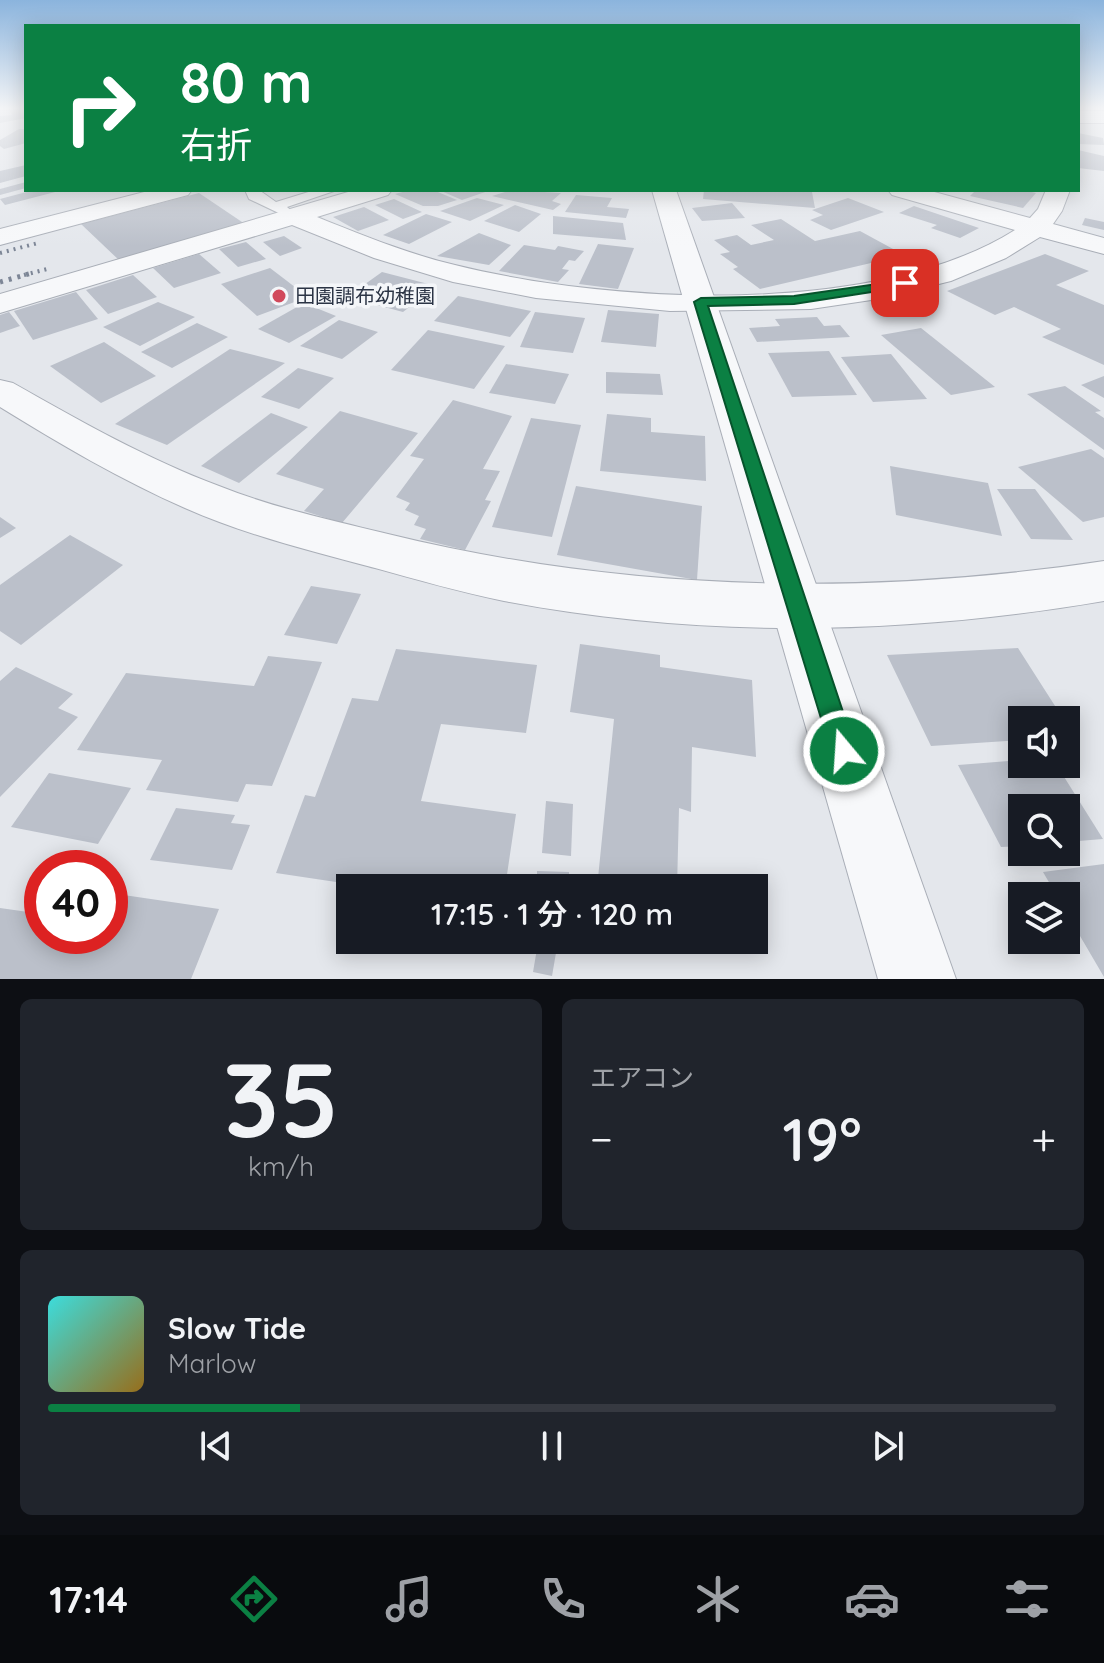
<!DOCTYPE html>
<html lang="ja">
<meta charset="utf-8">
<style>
:root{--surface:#171b24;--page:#20242c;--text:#f1f3f6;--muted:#9ea1a6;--line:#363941;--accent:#0b8043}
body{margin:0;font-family:Quicksand,"Noto Sans JP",sans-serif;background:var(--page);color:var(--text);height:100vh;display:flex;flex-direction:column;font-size:30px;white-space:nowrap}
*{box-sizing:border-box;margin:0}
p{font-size:26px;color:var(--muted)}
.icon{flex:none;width:44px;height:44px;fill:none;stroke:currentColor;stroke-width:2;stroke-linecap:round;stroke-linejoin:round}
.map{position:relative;height:979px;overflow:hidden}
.side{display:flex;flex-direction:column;gap:20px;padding:20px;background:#0d0f14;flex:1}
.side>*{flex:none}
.guide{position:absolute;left:24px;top:24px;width:1056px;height:168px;border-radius:0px;box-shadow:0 4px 20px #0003;background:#0b8043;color:#fff;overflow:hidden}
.controls{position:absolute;left:1008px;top:706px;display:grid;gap:16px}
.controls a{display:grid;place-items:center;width:72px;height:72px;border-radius:0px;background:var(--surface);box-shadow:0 4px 20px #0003;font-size:40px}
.speed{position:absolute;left:24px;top:850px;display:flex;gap:16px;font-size:40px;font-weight:700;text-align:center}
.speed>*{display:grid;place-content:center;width:104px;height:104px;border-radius:50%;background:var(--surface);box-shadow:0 4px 20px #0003;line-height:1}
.speed .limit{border:12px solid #d22;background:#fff;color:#111}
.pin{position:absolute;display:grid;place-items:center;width:68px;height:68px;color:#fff;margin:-34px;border-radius:16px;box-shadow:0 4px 12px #0006}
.me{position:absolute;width:88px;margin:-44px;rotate:342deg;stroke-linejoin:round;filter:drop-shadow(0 0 6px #0008)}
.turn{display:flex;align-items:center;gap:28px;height:168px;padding:0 24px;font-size:36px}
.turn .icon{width:104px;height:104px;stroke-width:2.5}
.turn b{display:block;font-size:56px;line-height:68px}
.big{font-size:60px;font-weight:600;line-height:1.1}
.side .widget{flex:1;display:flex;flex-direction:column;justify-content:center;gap:12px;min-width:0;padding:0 28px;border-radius:12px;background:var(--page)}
.side .dial{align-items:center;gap:0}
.dial b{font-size:104px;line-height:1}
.song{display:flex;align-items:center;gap:24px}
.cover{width:96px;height:96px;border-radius:12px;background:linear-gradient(135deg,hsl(180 70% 55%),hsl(40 70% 35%))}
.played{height:8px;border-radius:4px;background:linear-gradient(90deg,var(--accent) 25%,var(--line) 25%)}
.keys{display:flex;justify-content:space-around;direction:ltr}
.heat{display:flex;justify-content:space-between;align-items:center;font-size:44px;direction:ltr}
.side .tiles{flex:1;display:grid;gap:20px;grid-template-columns:1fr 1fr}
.widget:last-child{grid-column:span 2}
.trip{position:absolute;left:336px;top:874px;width:432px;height:80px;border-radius:0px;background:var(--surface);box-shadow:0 4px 20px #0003;font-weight:600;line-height:80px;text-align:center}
.tabs{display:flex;height:128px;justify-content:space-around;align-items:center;background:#090b0e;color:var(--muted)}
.tabs .icon{width:56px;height:56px}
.tabs .active{color:var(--accent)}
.tabs b{font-size:36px;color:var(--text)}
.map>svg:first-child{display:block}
</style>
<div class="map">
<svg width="1104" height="979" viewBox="0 0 1104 979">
<rect width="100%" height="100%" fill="#e4e7ec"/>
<g fill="#bbc0ca">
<polygon points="9,109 26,109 26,118 0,123 0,116 12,115"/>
<polygon points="19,129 26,129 26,143 4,149 0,146 0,140"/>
<polygon points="1078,133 1103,138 1104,145 1078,144"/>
<polygon points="1078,150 1104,156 1104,171 1078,168"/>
<polygon points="26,165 26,176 0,183 0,171"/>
<polygon points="26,182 26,188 0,195 0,189"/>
<polygon points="34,190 59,191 5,205 0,199"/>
<polygon points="410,190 433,190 457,200 438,206 423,206 395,194"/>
<polygon points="439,190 491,190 462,200"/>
<polygon points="512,190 561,193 552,201 561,204 553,210 492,196"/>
<polygon points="704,190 812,192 815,208 703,199"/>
<polygon points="976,190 1023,190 1036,193 1023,208 970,196"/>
<polygon points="199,193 245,224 121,262 81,224"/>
<polygon points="576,195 612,198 607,207 629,209 626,218 565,212"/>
<polygon points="477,198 504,205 470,221 440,211"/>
<polygon points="848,198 884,212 831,230 810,220 823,215 812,210"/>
<polygon points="394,199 422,212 403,219 375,205"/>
<polygon points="732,203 745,218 702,221 692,208"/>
<polygon points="515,205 541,214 519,232 484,221"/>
<polygon points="914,206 979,228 960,238 931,228 937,225 899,213"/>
<polygon points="364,207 389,220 358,231 333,217"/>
<polygon points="426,214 452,222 409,244 383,235"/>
<polygon points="553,216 623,223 626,240 553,234"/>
<polygon points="1085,218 1104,222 1104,230 1082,225"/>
<polygon points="781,219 815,241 860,231 917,262 883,271 871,263 760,289 733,269 738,267 720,254 730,252 714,240 737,235 751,245 774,240 751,225"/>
<polygon points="479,233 511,245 489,265 437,256"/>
<polygon points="284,236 302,248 280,256 263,242"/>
<polygon points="246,242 266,259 238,267 219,249"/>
<polygon points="598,244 634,248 618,289 579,284"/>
<polygon points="524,245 555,250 558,246 584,251 575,261 569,260 562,269 569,270 558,282 499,271"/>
<polygon points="199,254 221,273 174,288 153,268"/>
<polygon points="1045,254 1089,271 1056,285 1104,305 1104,365 1042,337 1061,329 1014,307 995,315 947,291"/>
<polygon points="270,268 308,297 257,316 221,284"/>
<polygon points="382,272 436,286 403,312 347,297"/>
<polygon points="133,275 157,297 108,314 86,290"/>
<polygon points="76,292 98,319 33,340 14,311"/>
<polygon points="458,296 531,311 510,337 434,321"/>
<polygon points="158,302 195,317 140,346 103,327"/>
<polygon points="304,303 336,316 289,343 258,329"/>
<polygon points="608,310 659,314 656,347 601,342"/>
<polygon points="9,312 20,326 0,333 0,315"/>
<polygon points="535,312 585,318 573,353 520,347"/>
<polygon points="817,317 824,326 840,325 850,337 757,342 749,328 780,326 775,319"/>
<polygon points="339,320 378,332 342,359 300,346"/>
<polygon points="197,323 228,337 172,368 141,352"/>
<polygon points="921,328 995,387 951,395 881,335"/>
<polygon points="428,330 505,346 474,389 391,370"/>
<polygon points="104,342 156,376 101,403 50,366"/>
<polygon points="230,349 285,363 167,445 115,424"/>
<polygon points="829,351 857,395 792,397 768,353"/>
<polygon points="891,354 927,399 873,402 841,357"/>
<polygon points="506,364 569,374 555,404 489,393"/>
<polygon points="298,368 334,378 299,409 261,397"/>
<polygon points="606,372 660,374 663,395 606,393"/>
<polygon points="1104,376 1104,398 1081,385"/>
<polygon points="1065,386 1101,411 1095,412 1104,418 1104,450 1027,394"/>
<polygon points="453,400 512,416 483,469 500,471 485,500 491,501 465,550 420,539 426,529 414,525 419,516 405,510 410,503 396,497 424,459 410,456"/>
<polygon points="340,411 418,433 342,523 304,511 324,489 276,474"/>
<polygon points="271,413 308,427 239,483 201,466"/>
<polygon points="607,414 651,418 651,432 705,436 706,481 600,471"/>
<polygon points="531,418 581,425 552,537 492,527"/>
<polygon points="1091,449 1104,458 1104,517 1083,522 1018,467"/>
<polygon points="890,466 988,483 1002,536 896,515"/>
<polygon points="576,486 702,506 697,580 557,555"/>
<polygon points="997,489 1035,489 1073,540 1031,539"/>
<polygon points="0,517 16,528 0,538"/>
<polygon points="70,535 123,565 21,645 0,631 0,585"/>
<polygon points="311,586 361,594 337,644 284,635"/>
<polygon points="580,644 660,655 660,667 752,680 756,757 692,747 691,812 679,808 677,888 597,888 614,719 570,712"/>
<polygon points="1018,648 1064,720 1022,720 1022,740 931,746 887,655"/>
<polygon points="396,649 537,665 526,733 441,724 421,801 516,814 505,888 376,888 276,873 305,795 315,797 352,698 378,701"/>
<polygon points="268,656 322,662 272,786 246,784 238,802 146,790 162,760 77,750 126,673 254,686"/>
<polygon points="16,667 73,694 58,708 78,717 0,797 0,681"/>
<polygon points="1022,760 1022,764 1056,764 1103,839 1066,842 1066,808 1022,808 1022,846 1001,847 958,765"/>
<polygon points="49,773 131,788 98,844 11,827"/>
<polygon points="546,801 573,804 571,856 542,853"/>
<polygon points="176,808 235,815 231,823 250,825 232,870 150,860"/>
<polygon points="1104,864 1104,977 1066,912 1066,896 1057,896 1043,872"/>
<polygon points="537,871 569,872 569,888 537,888"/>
<polygon points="110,893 219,909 191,979 0,979 0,908 42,914 42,936 110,936"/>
<polygon points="538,943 557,947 552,976 533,972"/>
</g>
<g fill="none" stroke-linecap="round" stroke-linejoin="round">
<defs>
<polygon id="service" points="245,190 259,190 276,202 315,190 337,190 287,207 294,213 287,217 249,199"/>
<g id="minor">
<rect x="1078" y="111" width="26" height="12"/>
<polygon points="152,190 192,190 188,195 0,245 0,229"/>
<path d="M355 190H392L388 195 317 217C362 235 408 254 455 265 612 304 875 318 1015 230L892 195 888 190H927L1030 218 1038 209 1046 190H1070L1062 211 1053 224 1104 238V254L1040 237 1006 258 951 281 878 299 811 309 670 311 536 298 453 282 374 258 292 225 0 313V294Z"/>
<path d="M0 380 13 383C80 421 147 459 219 486 274 508 331 520 388 534 625 592 864 597 1104 561V601C905 635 703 639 504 601 460 592 418 580 375 568 311 551 246 535 185 508 121 480 60 444 0 407Z"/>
</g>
<polygon id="tertiary" points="652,190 676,190 956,979 878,979"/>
</defs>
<use href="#service" stroke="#a9aeb7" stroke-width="2"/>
<use href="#minor" stroke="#a9aeb7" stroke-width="2"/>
<use href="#tertiary" stroke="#a9aeb7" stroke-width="2"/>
<use href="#service" fill="#f7f8fa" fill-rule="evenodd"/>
<use href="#minor" fill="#f7f8fa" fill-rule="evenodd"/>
<use href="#tertiary" fill="#f7f8fa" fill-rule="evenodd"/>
<g stroke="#7d8696" stroke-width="4" stroke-dasharray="2 5" stroke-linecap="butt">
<polyline points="0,253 38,243"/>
<polyline points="24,275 51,268"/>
</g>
<polyline stroke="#7d8696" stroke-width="5" stroke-dasharray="3 6" stroke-linecap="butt" points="0,282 32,273"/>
</g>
<linearGradient id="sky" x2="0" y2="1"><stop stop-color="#8bb4dd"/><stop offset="0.44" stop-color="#f3f4f6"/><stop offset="1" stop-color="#f3f4f6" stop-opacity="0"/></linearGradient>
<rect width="1104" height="246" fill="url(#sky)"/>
<polygon fill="#0b8043" stroke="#07532c" stroke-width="2" points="905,280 912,283 910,286 794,304 708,306 856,751 853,760 844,764 835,760 831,751 694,302 701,298 794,296"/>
<circle fill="#d1495b" stroke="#f4f6f9" stroke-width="3" cx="279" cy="296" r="8"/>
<g text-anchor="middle" stroke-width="7" stroke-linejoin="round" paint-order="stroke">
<g font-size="20" fill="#2b3445" stroke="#f4f6f9" text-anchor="start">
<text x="295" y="303">田園調布幼稚園</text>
</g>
</g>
</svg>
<div class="controls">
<a><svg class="icon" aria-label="sound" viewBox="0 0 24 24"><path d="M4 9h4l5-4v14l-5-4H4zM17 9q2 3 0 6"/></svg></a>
<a><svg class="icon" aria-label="search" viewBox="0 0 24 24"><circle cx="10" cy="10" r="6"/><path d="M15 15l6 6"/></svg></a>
<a><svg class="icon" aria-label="layers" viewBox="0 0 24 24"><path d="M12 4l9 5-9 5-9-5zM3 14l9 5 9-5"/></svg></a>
</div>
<div class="speed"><div class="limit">40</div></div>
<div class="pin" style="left:905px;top:283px;background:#d93025"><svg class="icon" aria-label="arrive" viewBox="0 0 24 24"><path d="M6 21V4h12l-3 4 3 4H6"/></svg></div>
<svg class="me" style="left:844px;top:751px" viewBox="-20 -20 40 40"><circle r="17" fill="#0b8043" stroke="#fff" stroke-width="3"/><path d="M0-11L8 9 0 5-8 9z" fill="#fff"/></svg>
<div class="trip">17:15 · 1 分 · 120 m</div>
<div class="guide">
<div class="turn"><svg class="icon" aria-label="right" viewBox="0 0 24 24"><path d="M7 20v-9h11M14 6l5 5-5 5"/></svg><div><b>80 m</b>右折</div></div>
</div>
</div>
<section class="side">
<div class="tiles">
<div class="widget dial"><b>35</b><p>km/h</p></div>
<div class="widget"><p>エアコン</p>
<div class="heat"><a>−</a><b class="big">19°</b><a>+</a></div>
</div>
<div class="widget">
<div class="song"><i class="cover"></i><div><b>Slow Tide</b><p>Marlow</p></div></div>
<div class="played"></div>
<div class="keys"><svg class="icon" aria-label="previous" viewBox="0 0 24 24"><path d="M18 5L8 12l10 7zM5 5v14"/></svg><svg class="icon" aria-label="pause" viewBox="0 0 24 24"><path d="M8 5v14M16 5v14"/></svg><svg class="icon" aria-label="next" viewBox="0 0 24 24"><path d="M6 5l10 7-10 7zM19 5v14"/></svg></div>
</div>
</div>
</section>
<nav class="tabs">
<b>17:14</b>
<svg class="icon active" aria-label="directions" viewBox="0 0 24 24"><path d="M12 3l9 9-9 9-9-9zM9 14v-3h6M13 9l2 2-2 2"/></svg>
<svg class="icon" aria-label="music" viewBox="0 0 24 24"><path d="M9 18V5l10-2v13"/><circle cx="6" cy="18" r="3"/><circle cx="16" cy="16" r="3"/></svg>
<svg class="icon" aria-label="phone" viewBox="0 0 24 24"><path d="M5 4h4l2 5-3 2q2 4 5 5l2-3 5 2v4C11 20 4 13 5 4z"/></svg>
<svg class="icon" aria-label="climate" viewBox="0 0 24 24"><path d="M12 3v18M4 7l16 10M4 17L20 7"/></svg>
<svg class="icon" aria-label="car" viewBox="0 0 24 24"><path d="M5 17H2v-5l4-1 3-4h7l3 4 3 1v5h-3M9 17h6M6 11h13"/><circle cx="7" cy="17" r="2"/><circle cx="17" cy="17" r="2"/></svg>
<svg class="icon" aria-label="filters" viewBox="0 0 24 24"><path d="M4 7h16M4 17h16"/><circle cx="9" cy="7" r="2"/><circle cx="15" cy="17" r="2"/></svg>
</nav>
